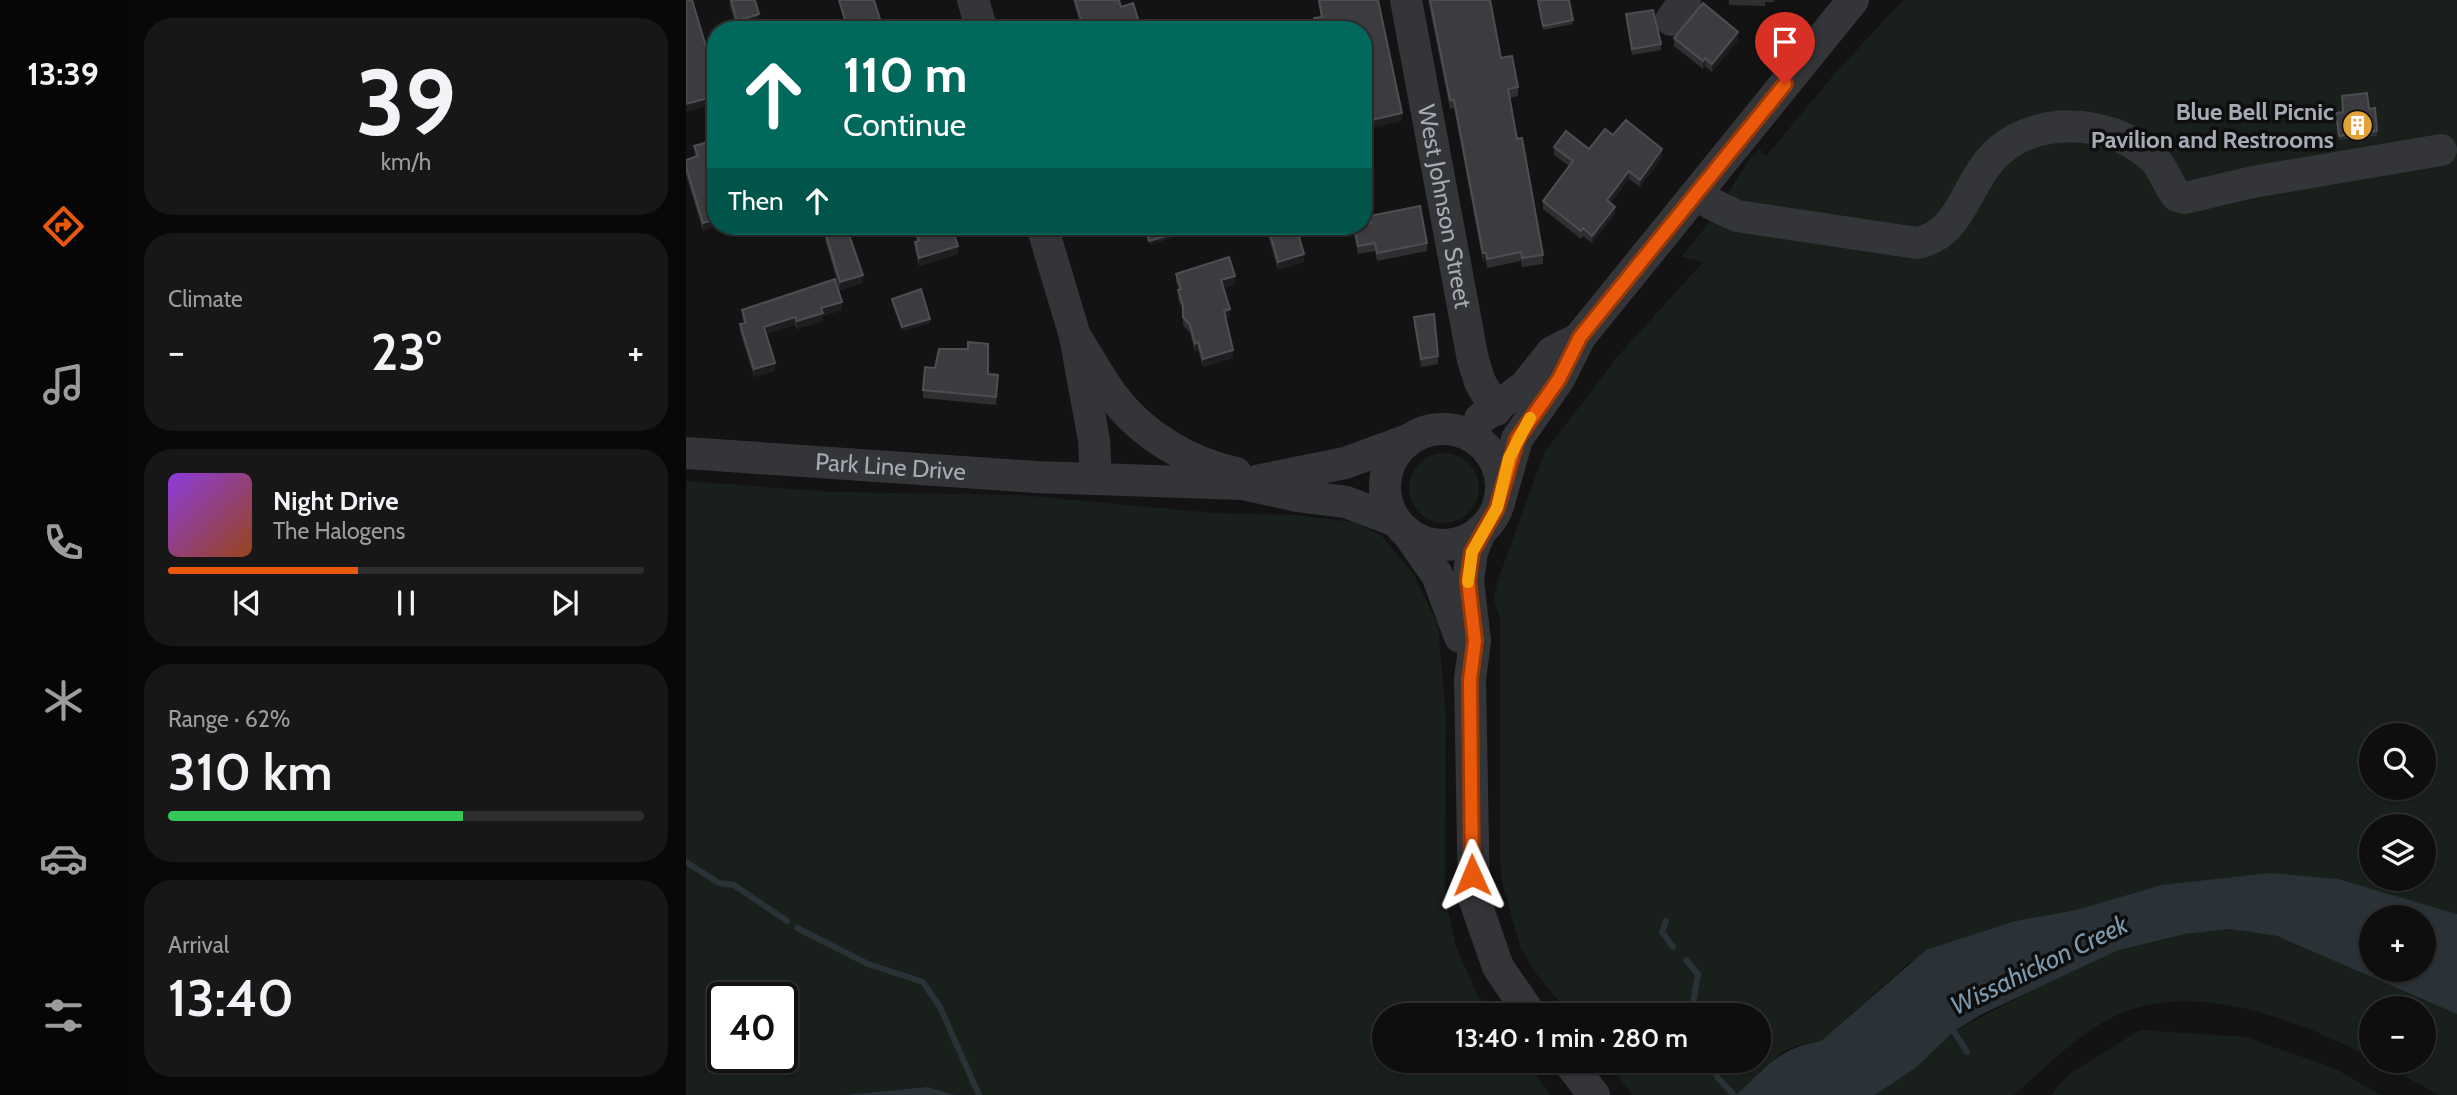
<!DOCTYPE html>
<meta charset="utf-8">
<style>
:root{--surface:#0e0e0f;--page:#171718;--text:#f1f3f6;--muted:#9b9c9e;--line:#2e2e2f;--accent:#ea580c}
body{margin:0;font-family:Cabin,sans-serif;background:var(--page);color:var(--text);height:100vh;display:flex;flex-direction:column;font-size:26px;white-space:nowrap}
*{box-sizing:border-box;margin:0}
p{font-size:23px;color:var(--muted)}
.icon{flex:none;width:38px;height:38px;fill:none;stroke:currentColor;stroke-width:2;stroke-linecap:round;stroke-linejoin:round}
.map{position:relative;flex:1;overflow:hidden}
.sheet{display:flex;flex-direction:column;gap:18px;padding:18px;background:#080808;width:560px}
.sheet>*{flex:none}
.guide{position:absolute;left:21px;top:21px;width:665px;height:214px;border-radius:28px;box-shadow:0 2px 5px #0004,0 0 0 2px var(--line);background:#00695c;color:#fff;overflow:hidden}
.controls{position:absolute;left:1673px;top:723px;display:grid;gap:14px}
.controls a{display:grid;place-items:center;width:77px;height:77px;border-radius:50%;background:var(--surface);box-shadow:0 2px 5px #0004,0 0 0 2px var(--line);font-size:35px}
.speed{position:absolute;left:21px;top:982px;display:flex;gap:14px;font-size:35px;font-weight:700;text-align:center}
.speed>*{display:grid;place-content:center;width:91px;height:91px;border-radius:50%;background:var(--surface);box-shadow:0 2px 5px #0004,0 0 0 2px var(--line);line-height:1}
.speed .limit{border:4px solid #111;border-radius:10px;background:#fff;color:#111}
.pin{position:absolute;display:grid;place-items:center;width:60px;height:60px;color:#fff;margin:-72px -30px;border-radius:50% 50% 50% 0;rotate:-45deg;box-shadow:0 0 7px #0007}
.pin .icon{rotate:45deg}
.me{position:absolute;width:77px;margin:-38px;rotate:359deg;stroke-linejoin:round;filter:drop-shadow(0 0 5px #0008)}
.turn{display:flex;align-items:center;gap:24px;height:147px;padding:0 21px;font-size:32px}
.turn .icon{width:91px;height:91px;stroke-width:2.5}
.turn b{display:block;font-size:49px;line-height:60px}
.then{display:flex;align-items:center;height:66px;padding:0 21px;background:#0003;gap:14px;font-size:26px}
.big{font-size:52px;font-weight:600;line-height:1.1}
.sheet .tile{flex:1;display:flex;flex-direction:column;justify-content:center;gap:10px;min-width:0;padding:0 24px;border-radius:28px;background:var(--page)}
.sheet .dial{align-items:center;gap:0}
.dial b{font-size:91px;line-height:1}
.song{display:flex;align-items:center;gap:21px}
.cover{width:84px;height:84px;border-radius:10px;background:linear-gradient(135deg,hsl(270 70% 55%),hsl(20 70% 35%))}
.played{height:7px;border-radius:4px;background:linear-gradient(90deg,var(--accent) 40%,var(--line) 40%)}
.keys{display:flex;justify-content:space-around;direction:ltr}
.heat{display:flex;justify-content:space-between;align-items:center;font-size:38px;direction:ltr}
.charge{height:10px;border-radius:5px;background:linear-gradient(90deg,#34c759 62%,var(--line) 0)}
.trip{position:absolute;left:686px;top:1003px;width:399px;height:70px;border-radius:35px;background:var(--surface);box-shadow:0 2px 5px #0004,0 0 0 2px var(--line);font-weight:600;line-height:70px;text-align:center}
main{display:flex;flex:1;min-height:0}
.tab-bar{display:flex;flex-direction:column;width:126px;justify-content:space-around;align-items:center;background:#060606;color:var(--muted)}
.tab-bar .icon{width:49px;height:49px}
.tab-bar .on{color:var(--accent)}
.tab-bar b{font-size:32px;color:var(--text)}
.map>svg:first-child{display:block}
</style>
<main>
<nav class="tab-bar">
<b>13:39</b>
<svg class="icon on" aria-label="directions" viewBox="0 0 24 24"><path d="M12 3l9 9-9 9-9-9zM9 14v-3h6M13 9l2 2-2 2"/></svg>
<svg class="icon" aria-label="music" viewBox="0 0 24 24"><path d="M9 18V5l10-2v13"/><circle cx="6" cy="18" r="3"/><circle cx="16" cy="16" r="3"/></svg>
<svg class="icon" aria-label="phone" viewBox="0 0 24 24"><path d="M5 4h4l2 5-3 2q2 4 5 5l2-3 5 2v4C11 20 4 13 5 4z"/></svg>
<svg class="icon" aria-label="climate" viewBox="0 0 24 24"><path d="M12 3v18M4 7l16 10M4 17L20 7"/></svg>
<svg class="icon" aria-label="car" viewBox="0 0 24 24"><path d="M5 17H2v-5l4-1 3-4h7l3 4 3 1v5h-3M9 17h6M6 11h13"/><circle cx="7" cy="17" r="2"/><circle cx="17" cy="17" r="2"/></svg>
<svg class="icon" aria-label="filters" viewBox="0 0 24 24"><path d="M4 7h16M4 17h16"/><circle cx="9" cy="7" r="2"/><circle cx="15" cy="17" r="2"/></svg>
</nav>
<section class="sheet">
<div class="tile dial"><b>39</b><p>km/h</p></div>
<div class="tile"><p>Climate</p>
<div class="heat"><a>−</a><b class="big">23°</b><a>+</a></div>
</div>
<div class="tile">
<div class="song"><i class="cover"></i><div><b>Night Drive</b><p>The Halogens</p></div></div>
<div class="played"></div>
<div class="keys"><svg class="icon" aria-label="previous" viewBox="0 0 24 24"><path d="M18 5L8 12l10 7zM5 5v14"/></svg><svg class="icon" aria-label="pause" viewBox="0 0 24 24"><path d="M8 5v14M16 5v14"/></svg><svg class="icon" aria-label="next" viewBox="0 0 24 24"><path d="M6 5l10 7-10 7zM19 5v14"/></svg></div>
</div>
<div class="tile"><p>Range · 62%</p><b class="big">310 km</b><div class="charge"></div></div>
<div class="tile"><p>Arrival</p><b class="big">13:40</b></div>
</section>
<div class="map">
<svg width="1771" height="1095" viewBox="0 0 1771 1095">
<rect width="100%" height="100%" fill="#131314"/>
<g fill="#191f1a" fill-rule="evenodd">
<path d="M1217 0H1771V914L1651 879 1390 910 1329 921 1224 962 1135 1041 1113 1045 1096 1052 1050 1095H947L920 1061 1073 1060V1015H884L849 972 835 949 817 886 814 861V620L808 599 812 580 858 453 931 357 1017 262 995 257 1018 229 1064 159 1074 149 1080 156 1152 70ZM1685 735H1738V788H1685ZM1685 826H1738V878H1685Z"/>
<circle cx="758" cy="488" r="35"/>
<path d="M0 481 148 492 335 495 528 513 607 515 668 522 696 536 728 575 752 625 760 715 759 897 770 946 791 994 804 1015H698V1060L839 1061 865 1095H269L241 1087 158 1095H0ZM37 998H96V1057H37Z"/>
<path d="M1544 929 1591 936 1771 1014V1095H1753L1691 1061 1738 1060V1008H1685V1058C1620 1023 1518 983 1444 1010 1399 1025 1363 1065 1328 1095H1189L1231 1067 1267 1032 1367 979 1430 951 1499 934Z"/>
<polygon points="1454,1030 1559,1037 1648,1068 1695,1095 1365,1095 1382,1075"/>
</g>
<g fill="#2a3237" fill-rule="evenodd">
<path d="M1584 873 1652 879 1771 914V1014L1591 936 1544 929 1499 934 1430 951 1294 1015 1267 1032 1231 1067 1189 1095H1050C1083 1066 1090 1049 1135 1041L1240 950 1329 921 1390 910 1476 885ZM1685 917H1738V970H1685Z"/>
<polygon points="241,1087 269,1095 158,1095"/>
</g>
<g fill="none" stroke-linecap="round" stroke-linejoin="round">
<g stroke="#2a3237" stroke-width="6">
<polyline points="0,862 33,883 48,885 101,921"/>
<polyline points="980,921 976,932 987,947"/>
<polyline points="111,928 182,964 237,982 254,1007 293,1095"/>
<polyline points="1000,960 1012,974 1005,1015"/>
<polyline points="1263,1024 1281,1052"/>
<polyline points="1022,1060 1032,1078 1048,1095"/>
</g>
<g stroke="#343539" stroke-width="32">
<polyline points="287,0 296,30"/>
<path id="s1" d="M720 0 787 360 794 382 810 410"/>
<polyline points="985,20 999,0"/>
<path d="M1011 193 1024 203 1051 216 1231 243C1274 235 1279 188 1305 159 1345 114 1422 118 1465 156 1477 166 1481 184 1491 196L1499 198 1567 182 1755 150"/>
<polyline points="356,226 389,336 408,440 410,479"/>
<path d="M389 336C402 356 413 377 427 396 456 435 503 463 550 473"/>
<polyline points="794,419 838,387 866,352 890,340"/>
<circle cx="757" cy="487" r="58"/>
<path id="s2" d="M0 453 350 477 557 484 612 496 660 502 710 521"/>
<polyline points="570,481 659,463 722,440"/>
<polyline points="814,499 831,439 873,379 894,337 1167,0"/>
<polyline points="721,532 751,575 774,637"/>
<polyline points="794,532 786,552 782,580 789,641 784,679 788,898 812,967 845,1015"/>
<polyline points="881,1060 908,1095"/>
</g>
</g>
<g fill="#2f2f32">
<polygon points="44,0 73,22 51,29 44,7"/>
<polygon points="152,0 188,0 194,23 171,30 161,30"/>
<polygon points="387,0 433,0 435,7 453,30 396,30"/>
<polygon points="632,0 692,0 716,121 677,30 629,30 628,18 635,17"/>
<polygon points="742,0 804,0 815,58 832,87 832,96 824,98 831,139 857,255 857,264 836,267 835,261 801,268 800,261 797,262 768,108 764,109"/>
<polygon points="851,0 883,0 887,24 857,30"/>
<polygon points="1043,0 1088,0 1088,2 1079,2 1079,6 1043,5"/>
<polygon points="940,14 975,44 975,50 946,55"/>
<polygon points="988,38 1052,40 1026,72 1019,66 1017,69 988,46"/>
<polygon points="1683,109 1691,131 1691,136 1653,140 1650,117"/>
<polygon points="927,135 976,157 954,187 943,179 924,203 929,214 906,243 897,236 895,239 857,209 857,201 883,166 868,155 868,147 903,149"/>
<polygon points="29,140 17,231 0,175 0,160 9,157 8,146"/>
<polygon points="684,216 741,243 741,251 691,261 689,251 672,254 668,234 668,226 684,223"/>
<polygon points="226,226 265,226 272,254 233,266 229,250 229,242 231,242"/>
<polygon points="581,226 618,262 592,270 581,232"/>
<polygon points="139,232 177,283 154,290 139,240"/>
<polygon points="490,274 549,284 537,288 544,317 540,318 547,358 517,367 512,350 509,352 504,333 497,325 497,312 492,298 493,290 490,282"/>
<polygon points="206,299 244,323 216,331 206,303"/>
<polygon points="56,310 156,310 137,316 137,321 111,329 109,325 80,334 89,371 68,377 54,332 54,324 58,323 56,318"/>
<polygon points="728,317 752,356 752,364 735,367 728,325"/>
<polygon points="282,349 302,374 312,383 310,405 237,398 237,390 249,368"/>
</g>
<g fill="#1e1e20">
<polygon points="73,14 73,22 51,29 51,21"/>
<polygon points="194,19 194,23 171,30 162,30 162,29"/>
<polygon points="453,22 453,30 448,30 448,24"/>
<polygon points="1052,32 1052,40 1026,72 1026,64"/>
<polygon points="1019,58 1019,66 1017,69 1017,61"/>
<polygon points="30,96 30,104 0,112 0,104"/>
<polygon points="716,113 716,121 677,130 677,122"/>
<polygon points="976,149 976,157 954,187 954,180"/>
<polygon points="943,171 943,179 921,207 921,200"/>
<polygon points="929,207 929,214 906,243 906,236"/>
<polygon points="30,219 30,226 33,226 17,231 17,223"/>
<polygon points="515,226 528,226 463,245 463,241"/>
<polygon points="272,246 272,254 233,266 233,258"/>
<polygon points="797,253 800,253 800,261 797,262"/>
<polygon points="618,254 618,262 592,270 592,262"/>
<polygon points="177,275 177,283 154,290 154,282"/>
<polygon points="549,276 549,284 535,288 535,280"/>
<polygon points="156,302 156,310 137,316 137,321 111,329 111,321 135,308"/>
<polygon points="544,309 544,317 538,319 538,311"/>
<polygon points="109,317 109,325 78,335 78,327"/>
<polygon points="244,319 244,323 216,331 216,327"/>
<polygon points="512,342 512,350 509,352 509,344"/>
<polygon points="547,350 547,358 517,367 517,359"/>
<polygon points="89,363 89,371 68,377 68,369"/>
</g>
<g fill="#3c3c40" stroke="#4c4e52" stroke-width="2">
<polygon points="0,0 6,0 24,60 30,60 30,96 0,104"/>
<polygon points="45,0 69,0 73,14 51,21"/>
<polygon points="153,0 188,0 194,19 162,29"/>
<polygon points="389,0 433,0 435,7 447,3 453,22 448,24 450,30 401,30 401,28 398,30"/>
<polygon points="633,0 692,0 716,113 677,122 677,30 630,30 628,18 636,17"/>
<polygon points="744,0 804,0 815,58 826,56 832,87 822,89 831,139 836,138 857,255 836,258 835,252 801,259 800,253 797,253 768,100 764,100"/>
<polygon points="852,0 883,0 887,20 857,26"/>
<polygon points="1017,3 1052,32 1026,64 1019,58 1017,61 988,38"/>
<polygon points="967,10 975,44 946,49 940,14"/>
<polygon points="1681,93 1683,109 1689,108 1691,131 1653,136 1650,113 1657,112 1656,96"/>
<polygon points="940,120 976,149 954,180 943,171 921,200 929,207 906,236 897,228 895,231 857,201 887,161 868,147 880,131 903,149 919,129 927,135"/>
<polygon points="29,140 30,143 30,219 17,223 0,167 0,160 12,156 8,146"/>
<polygon points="734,206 741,243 691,253 689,243 672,246 668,226 677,226 677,224 685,223 684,216"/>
<polygon points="160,226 177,275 154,282 139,232"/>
<polygon points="228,226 265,226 272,246 233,258 229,242 233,241"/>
<polygon points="458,226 515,226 463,241"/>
<polygon points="582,226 610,226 618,254 592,262"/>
<polygon points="543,257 549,276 535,280 544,309 538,311 547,350 517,359 512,342 509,344 504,325 497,317 497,306 492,290 495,289 490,274"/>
<polygon points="149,279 156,302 135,308 137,313 111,321 109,317 78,327 89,363 68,369 54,324 60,323 56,310"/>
<polygon points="235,289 244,319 216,327 206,299"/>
<polygon points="748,314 752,356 735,359 728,317"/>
<polygon points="282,342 302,344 302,374 312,375 310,397 237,390 239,367 249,368 253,349 282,349"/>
</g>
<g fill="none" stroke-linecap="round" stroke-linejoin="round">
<defs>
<polyline id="route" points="786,875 784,680 789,641 782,580 786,552 811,508 831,439 873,379 894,337 1099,84"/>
</defs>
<use href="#route" stroke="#983908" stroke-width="18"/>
<use href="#route" stroke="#ea580c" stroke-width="12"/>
<polyline stroke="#f59e0b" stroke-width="12" points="782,582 786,552 811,508 823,458 844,418"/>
</g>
<defs>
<symbol id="building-disc" viewBox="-11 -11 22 22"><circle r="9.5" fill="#e4a23b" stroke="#0e0e0f"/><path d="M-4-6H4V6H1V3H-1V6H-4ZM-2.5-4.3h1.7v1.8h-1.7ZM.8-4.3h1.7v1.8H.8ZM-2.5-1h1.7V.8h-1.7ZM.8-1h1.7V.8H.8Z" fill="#fff"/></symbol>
</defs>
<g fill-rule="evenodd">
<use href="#building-disc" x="1654" y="108" width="35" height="35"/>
</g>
<g text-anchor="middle" stroke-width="7" stroke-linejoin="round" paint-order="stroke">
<g font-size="24" font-weight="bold" fill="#a5aab4" stroke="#0e0e0f" text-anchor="end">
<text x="1648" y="120">Blue Bell Picnic<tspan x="1648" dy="28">Pavilion and Restrooms</tspan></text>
</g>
<g font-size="24" fill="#a5aab4" stroke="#0e0e0f">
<text dy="8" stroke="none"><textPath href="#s1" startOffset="210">West Johnson Street</textPath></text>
<text dy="8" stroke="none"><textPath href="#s2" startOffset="205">Park Line Drive</textPath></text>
</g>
<g font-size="26" font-style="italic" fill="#7e99ad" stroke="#0e0e0f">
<text transform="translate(1353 965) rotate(-26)" y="9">Wissahickon Creek</text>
</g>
</g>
</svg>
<div class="controls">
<a><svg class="icon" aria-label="search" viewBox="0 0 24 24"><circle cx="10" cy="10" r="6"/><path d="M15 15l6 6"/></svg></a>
<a><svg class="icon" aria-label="layers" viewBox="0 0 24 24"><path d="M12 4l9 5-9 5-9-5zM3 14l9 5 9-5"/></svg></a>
<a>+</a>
<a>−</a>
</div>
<div class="speed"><div class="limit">40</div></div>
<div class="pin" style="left:1099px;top:84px;background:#d93025"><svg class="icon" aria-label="arrive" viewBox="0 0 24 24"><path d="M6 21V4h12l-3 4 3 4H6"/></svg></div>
<svg class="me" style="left:786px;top:875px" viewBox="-20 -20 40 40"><path d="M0-17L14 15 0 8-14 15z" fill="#ea580c" stroke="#fff" stroke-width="4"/></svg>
<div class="trip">13:40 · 1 min · 280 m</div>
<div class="guide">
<div class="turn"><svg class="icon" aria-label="ahead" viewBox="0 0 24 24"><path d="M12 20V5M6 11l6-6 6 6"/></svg><div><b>110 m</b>Continue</div></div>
<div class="then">Then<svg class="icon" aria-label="ahead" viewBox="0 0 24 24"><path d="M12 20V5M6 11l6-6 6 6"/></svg></div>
</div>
</div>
</main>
